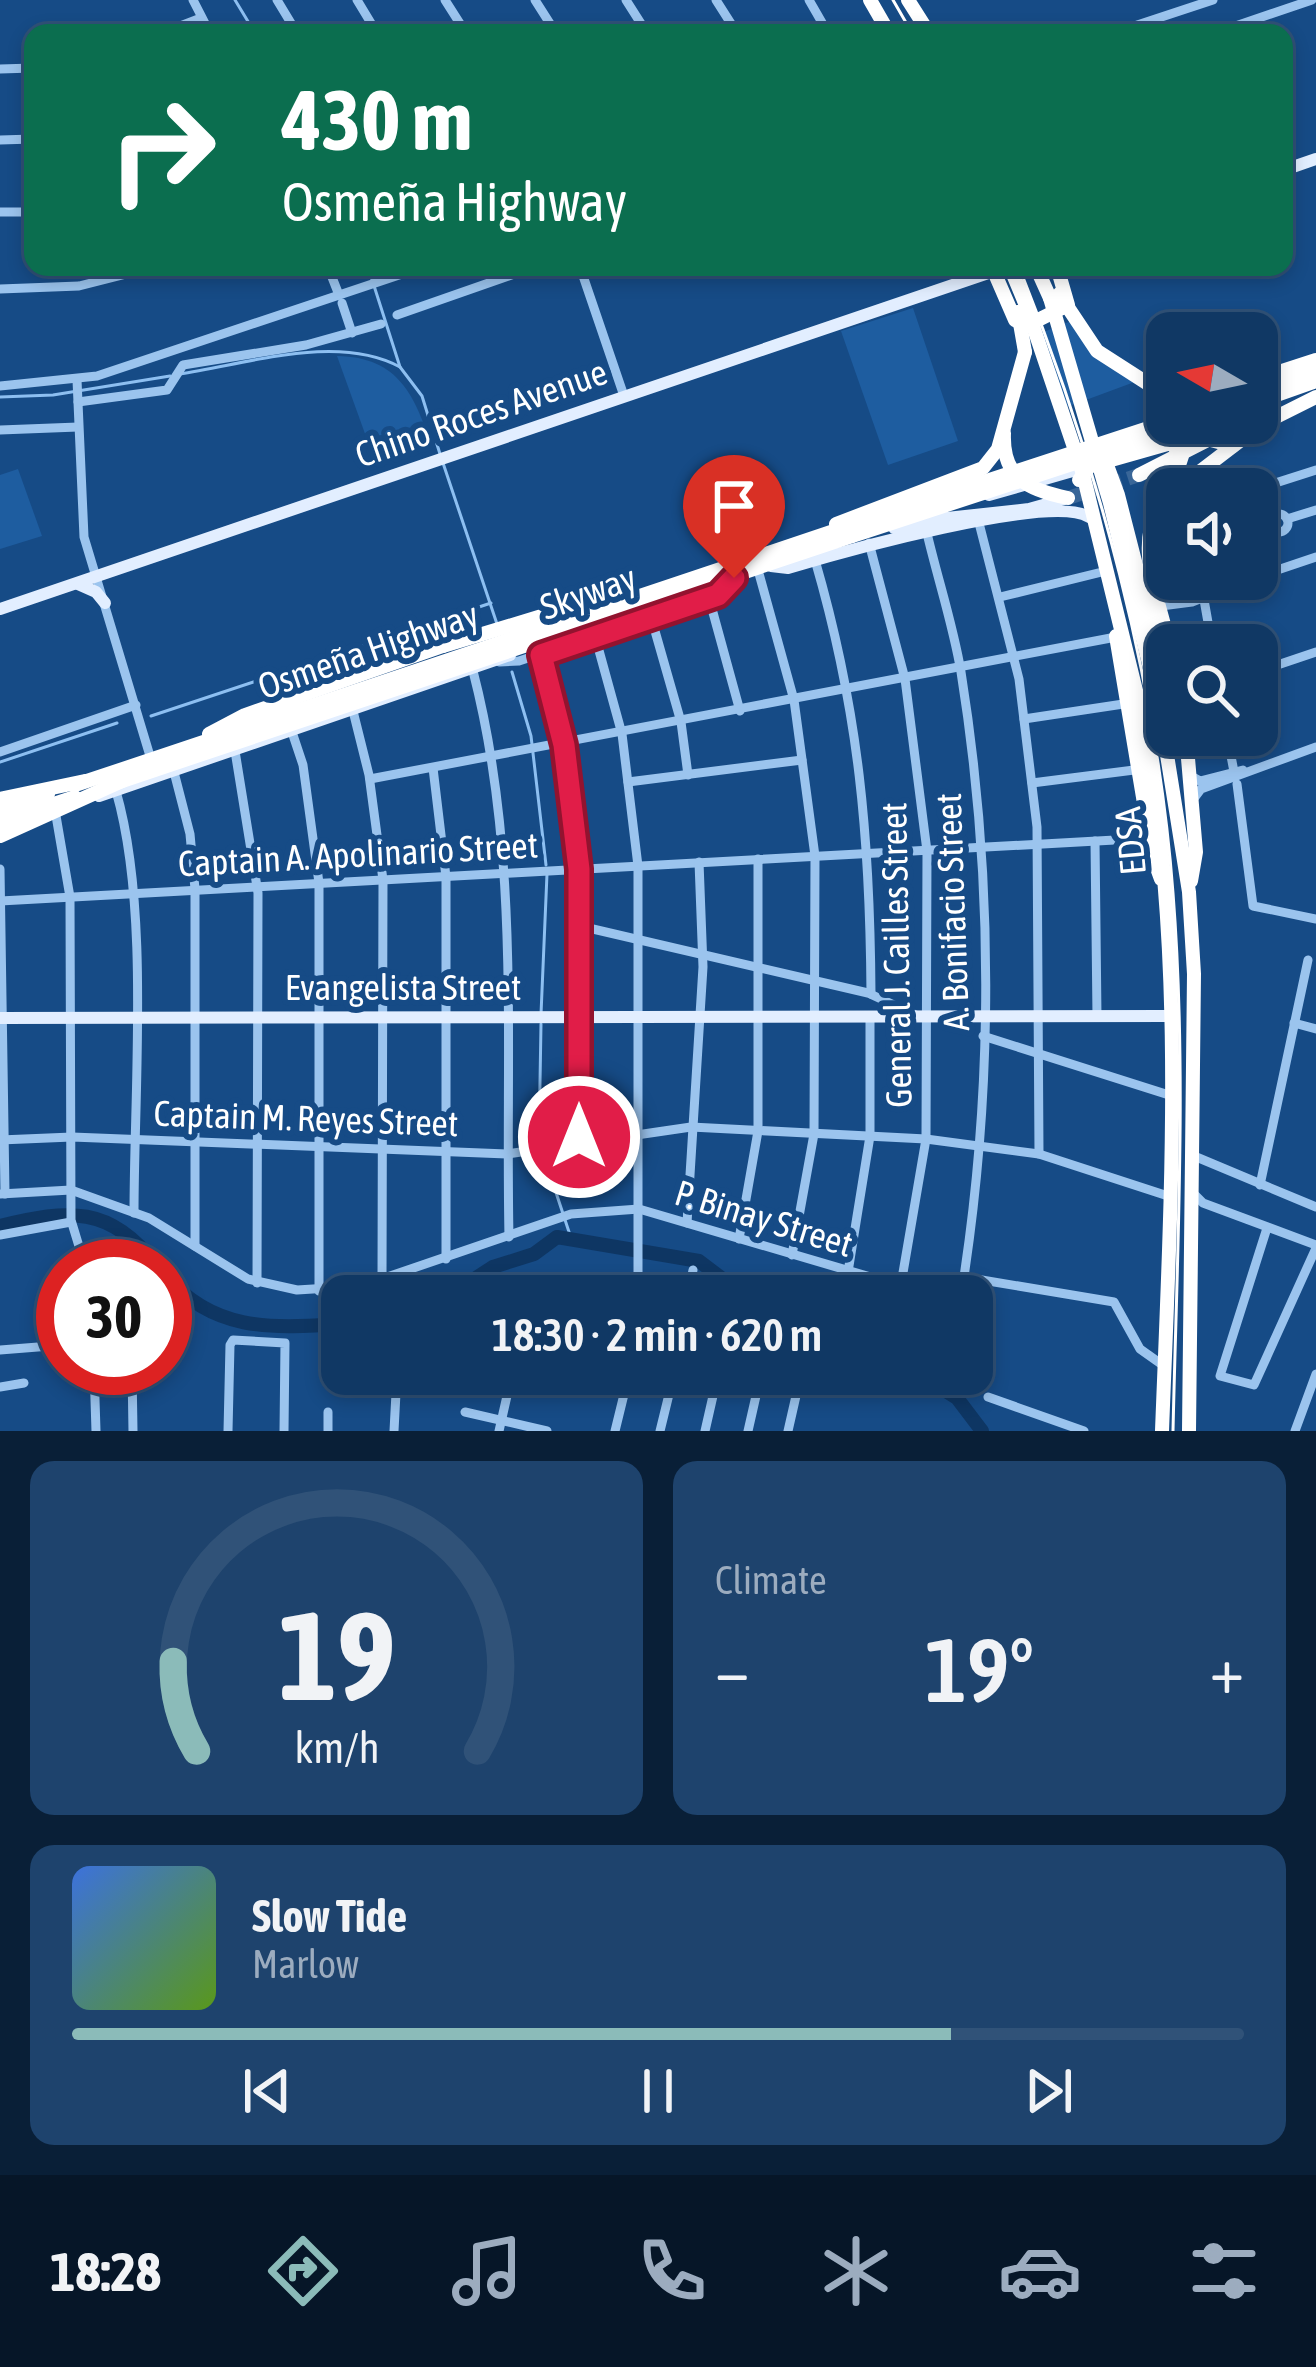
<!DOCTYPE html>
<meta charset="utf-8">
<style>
:root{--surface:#103864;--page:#1e436d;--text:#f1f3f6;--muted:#9cacbf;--line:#305278;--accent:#8bbbb9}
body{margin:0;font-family:"Asap Condensed",sans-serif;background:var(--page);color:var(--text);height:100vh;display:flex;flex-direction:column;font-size:45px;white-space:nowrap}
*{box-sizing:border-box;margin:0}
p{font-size:39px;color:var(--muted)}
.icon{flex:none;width:66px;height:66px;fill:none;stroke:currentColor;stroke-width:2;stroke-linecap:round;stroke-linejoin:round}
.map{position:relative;height:1431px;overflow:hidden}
.details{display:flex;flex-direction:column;gap:30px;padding:30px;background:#091f37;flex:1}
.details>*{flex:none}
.top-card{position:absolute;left:24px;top:24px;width:1269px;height:252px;border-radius:24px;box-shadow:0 6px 18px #0003,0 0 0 3px var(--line);background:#0b6e4f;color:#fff;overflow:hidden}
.needle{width:78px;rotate:279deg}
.fabs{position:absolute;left:1146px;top:312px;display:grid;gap:24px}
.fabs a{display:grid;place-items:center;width:132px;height:132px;border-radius:24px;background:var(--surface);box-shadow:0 6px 18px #0003,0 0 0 3px var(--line);font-size:60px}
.speed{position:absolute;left:36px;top:1239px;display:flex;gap:24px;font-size:60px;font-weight:700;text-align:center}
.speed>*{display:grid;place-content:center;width:156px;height:156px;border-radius:50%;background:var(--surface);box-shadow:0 6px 18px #0003,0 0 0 3px var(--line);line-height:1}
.speed .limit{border:18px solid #d22;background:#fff;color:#111}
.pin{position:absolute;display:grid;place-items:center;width:102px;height:102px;color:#fff;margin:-123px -51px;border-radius:50% 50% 50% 0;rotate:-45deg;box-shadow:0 0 12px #0007}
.pin .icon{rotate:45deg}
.me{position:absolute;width:132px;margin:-66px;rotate:0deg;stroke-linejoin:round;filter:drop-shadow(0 0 9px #0008)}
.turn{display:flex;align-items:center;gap:42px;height:252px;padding:0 60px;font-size:54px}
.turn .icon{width:156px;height:156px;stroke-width:2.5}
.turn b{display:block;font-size:84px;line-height:102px}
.big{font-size:90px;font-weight:600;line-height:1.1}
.details .tile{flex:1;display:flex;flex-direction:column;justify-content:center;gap:18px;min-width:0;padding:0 42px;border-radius:24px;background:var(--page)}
.details .dial{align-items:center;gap:0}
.dial svg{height:312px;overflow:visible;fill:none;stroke:var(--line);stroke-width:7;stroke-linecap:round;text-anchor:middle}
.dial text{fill:var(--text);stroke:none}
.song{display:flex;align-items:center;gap:36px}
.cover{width:144px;height:144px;border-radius:18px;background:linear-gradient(135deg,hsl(220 70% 55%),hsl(90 70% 35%))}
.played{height:12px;border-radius:6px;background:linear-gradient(90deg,var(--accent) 75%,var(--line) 75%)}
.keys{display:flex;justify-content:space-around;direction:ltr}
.heat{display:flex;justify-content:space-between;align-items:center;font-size:66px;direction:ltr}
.details .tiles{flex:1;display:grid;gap:30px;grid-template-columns:1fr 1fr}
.tile:last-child{grid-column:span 2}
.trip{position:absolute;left:321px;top:1275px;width:672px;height:120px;border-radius:24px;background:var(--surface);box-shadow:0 6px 18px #0003,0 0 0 3px var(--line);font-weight:600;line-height:120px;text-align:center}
.tab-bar{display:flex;height:192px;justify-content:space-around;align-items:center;background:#061628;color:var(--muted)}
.tab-bar .icon{width:84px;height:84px}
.tab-bar .selected{color:var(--accent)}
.tab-bar b{font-size:54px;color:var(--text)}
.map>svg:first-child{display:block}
</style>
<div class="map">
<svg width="1316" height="1431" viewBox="0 0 1316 1431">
<rect width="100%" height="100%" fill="#164b86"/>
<g fill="#1e5da0">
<polygon points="913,308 958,441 888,465 841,331"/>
<polygon points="1076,319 1106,349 1148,377 1067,407 1041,333"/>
<path d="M337 356C399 357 415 396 432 448L377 467Z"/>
<polygon points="18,469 42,536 0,549 0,475"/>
</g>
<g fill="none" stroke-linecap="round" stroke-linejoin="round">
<g stroke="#8dbff1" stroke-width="3">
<polyline points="235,0 255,33"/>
<polyline points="368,267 400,367 422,396 440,454"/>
<path d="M179 374C248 364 337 333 400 367"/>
<polyline points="0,397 53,395 170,376"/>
<polyline points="443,463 497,624"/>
<polyline points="512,672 531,736 546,865"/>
<polyline points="151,716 491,603"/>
<polyline points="0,762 117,723"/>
<polyline points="541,1014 547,874"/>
<polyline points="541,1024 539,1141 571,1238"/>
</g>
<g stroke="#0e3663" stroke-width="14">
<path d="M0 1226C70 1209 109 1205 157 1266"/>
<path d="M165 1275C214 1333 273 1328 342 1324"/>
<polyline points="448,1296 493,1267 534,1254 557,1237 699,1261 745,1296"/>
<polyline points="919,1374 957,1398 982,1431"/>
</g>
<polyline stroke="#396698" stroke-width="14" stroke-dasharray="14 7" stroke-linecap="butt" points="1068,498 1139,475"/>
<g stroke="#9bc4ee" stroke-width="9">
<polyline points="193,0 210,33"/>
<polyline points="277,0 297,33"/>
<polyline points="357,0 377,33"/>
<polyline points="445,0 466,33"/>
<polyline points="535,0 556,33"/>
<polyline points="626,0 647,33"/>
<polyline points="716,0 737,33"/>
<polyline points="809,0 828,33"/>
<polyline points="162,33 201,18"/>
<polyline points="1113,33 1213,0"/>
<polyline points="1215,33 1312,0"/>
<polyline points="0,69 33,68"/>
<polyline points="0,140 33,139"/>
<polyline points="0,212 33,212"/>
<polyline points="328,267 339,295"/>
<polyline points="580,267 624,396"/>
<polyline points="0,289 79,286 154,267"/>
<polyline points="342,303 352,333"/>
<polyline points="397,315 534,267"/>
<polyline points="77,380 84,537 150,756"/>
<polyline points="0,386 97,376 423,267"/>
<polyline points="78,402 167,390 183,365 306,345 381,324"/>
<polyline points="0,430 78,427"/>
<polyline points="1257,489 1316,470"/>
<circle cx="1279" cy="523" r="9"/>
<polyline points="1287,519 1316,510"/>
<polyline points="979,523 1019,679 1037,827 1039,1154"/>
<path d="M926 529C937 577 953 624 961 672 994 878 994 1091 961 1296"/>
<polyline points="869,543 905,679 927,851 926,1139 899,1296"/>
<path d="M815 560C859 711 870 838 871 994"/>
<polyline points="758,570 794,700 815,856 814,1134 792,1255"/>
<polyline points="1257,577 1316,557"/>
<polyline points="1203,594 1212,645"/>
<polyline points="1159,596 1203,594"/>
<polyline points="1000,597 1102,572"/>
<polyline points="709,598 740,711"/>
<polyline points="1161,606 1192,602 1250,579"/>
<polyline points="651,617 681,722 688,775"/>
<polyline points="595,636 622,734 638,866 638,1296"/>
<polyline points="541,655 564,745 579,869 579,1143"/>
<polyline points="499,662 519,661 718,595 733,578"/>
<path d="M473 671C521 856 505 1047 509 1237"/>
<polyline points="1257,672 1316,652"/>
<polyline points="353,711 369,775 383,880 382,1279"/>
<polyline points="1024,719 1130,703"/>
<polyline points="292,732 303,765 319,883 319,1291"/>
<polyline points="1227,735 1235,777"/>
<polyline points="235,751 258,893 257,1283"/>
<polyline points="0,752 136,705"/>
<polyline points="433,768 446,877 446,1259"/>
<polyline points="174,772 190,834 195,889 195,1246"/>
<polyline points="1191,776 1200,781 1243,770"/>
<polyline points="370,779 1116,637"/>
<polyline points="628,782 802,760"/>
<polyline points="1032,783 1142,769"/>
<polyline points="1237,784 1253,906 1316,919"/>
<path d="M116 791C150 908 134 1088 134 1213"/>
<polyline points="1192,801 1201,789 1316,747"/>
<polyline points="55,810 70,897 71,1220 85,1266"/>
<polyline points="1095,841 1097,1017"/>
<polyline points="0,869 5,1194"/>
<polyline points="0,901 1151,838"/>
<polyline points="580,926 868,993 918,1016"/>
<polyline points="1294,1023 1316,1029"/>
<polyline points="983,1036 1169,1095"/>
<polyline points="0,1140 72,1137 507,1154 691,1127 926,1139 1039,1154 1168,1196"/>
<polyline points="1194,1156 1316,1207"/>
<polyline points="1260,1185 1308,960"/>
<polyline points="0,1194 71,1190 149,1218 248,1279 297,1290 361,1286 571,1214 639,1209 901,1286"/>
<polyline points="1194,1194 1203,1203 1316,1245"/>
<polyline points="687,1223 703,967 699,862"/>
<polyline points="1267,1228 1220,1376 1254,1385 1316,1248"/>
<polyline points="0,1235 71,1222"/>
<polyline points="739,1239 758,1131 758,859"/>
<polyline points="848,1272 870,1136 870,1016"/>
<polyline points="964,1277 1114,1302 1140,1349 1164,1366"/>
<polyline points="554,1292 564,1296"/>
<polyline points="688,1296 693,1270"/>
<polyline points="0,1350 63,1345"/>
<polyline points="340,1353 342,1354"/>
<polyline points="94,1368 96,1431"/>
<polyline points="132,1369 133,1431"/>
<polyline points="719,1374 796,1394"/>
<polyline points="0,1387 24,1383"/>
<polyline points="988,1397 1084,1431"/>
<polyline points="465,1412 547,1431"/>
<polyline points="228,1431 230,1345 233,1340 285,1343 284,1431"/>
<polyline points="328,1431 328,1412"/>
<polyline points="394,1431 397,1374"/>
<polyline points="499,1431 512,1374"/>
<polyline points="615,1431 629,1374"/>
<polyline points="660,1431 674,1374"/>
<polyline points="705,1431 718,1374"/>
<polyline points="748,1431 761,1374"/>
<polyline points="788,1431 801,1374"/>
<polyline points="1295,1431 1316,1374"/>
</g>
<g stroke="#e2eeff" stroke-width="12">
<polyline points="1284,170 1316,159"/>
<polyline points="989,495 1090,466"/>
<polyline points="894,528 947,518"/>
<path d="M771 566 788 568C838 553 1050 493 1089 517"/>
<polyline points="78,584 96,592 105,603"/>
<polyline points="0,609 997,270"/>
<polyline points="99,796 510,655"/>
<polyline points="0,1018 1167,1016"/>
</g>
<g stroke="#fff" stroke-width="14">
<polyline points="870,0 889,33"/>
<polyline points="908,0 929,33"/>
<polyline points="992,267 1015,320 1026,326 1068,305 1057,267"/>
<polyline points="1010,267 1027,308"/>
<polyline points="1036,267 1050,298"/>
<polyline points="1257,379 1316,360"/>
<polyline points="1153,387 1167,414"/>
<polyline points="1257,391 1316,370"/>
<polyline points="1257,402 1316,381"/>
<polyline points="1207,423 1211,440 1233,446"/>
<polyline points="1079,480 1090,466 1171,443 1182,456 1171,489"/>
<polyline points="1177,489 1262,424 1316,397"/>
<path d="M1167 496C1130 538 1159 597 1169 645"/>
<polyline points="836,524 983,468 998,449 1025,352"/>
<polyline points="1116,636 1153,857 1161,879"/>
<polyline points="1159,705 1189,892 1194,974 1189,1431"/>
<path d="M1141 711C1187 942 1171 1196 1162 1431"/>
<polyline points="209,734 245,715 443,646"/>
<polyline points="1186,735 1196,852 1191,881"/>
<polyline points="113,784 852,536"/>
<polyline points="75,785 849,526"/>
<polyline points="0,810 48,794"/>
<polyline points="0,822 75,797"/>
</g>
<g stroke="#fff" stroke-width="3">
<polyline points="893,0 912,33"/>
<path d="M1019 267C1098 464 1157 681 1173 893 1187 1072 1177 1252 1173 1431"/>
</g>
<polyline stroke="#e2eeff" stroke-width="12" points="947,518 1029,509 1068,498"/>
<g stroke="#fff" stroke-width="14">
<polyline points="1059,294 1097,351 1153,387"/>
<polyline points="1050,298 1110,503 1159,705"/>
<polyline points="1027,308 1083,474 1141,711"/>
<polyline points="1018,312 1025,352"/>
<path d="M1004 433C1002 478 1028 490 1068 498"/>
<polyline points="1101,449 1118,495 1167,686"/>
<polyline points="1139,475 1241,423"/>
<polyline points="849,526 1167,422"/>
<polyline points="852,536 1197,423"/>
<polyline points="443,646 581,604 636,595"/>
<polyline points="0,799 85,781"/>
<polyline points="0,836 124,780"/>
</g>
</g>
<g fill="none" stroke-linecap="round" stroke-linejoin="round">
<defs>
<polyline id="route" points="579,1137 579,869 564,745 541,655 718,595 734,578"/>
</defs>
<use href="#route" stroke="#92132f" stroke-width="30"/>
<use href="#route" stroke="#e11d48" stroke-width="21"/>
</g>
<g text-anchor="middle" stroke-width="12" stroke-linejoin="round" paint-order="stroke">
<g font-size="36" fill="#fff" stroke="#164b86">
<text transform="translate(481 413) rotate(-19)" y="13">Chino Roces Avenue</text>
<text transform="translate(588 592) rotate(-19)" y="13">Skyway</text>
<text transform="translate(368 650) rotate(-19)" y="13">Osmeña Highway</text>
<text transform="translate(1130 841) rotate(-95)" y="13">EDSA</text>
<text transform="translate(358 854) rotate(-3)" y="13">Captain A. Apolinario Street</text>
<text transform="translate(952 912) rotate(-92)" y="13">A. Bonifacio Street</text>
<text transform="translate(896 955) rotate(-91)" y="13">General J. Cailles Street</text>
<text x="403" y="1000">Evangelista Street</text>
<text transform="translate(306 1118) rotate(2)" y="13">Captain M. Reyes Street</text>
<text transform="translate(764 1218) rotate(17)" y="13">P. Binay Street</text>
</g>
</g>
</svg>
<div class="fabs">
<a><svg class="needle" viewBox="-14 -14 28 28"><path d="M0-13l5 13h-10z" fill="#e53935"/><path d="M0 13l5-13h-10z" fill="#9cacbf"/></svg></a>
<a><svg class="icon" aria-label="sound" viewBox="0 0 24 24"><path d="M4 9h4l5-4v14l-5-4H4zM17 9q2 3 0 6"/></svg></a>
<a><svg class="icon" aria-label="search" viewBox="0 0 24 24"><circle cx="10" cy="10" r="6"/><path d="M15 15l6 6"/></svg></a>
</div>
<div class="speed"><div class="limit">30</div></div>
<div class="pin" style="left:734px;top:578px;background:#d93025"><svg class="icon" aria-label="arrive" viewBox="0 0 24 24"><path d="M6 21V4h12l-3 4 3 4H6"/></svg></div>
<svg class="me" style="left:579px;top:1137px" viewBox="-20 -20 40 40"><circle r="17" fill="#e11d48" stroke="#fff" stroke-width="3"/><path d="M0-11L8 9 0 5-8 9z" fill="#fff"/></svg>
<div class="trip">18:30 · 2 min · 620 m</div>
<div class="top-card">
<div class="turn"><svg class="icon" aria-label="right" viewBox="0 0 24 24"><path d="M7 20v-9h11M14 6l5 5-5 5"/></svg><div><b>430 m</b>Osmeña Highway</div></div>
</div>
</div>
<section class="details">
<div class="tiles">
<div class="tile dial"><svg viewBox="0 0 100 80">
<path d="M14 69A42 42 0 1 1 86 69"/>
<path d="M14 69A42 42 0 0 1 8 46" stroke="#8bbbb9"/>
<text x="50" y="56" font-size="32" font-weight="700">19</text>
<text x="50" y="72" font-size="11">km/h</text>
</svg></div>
<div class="tile"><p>Climate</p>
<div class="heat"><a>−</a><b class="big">19°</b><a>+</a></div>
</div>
<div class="tile">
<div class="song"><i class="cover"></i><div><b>Slow Tide</b><p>Marlow</p></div></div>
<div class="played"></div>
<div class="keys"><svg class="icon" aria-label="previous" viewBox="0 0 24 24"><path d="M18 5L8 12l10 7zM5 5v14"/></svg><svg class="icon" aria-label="pause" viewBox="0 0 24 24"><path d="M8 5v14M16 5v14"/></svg><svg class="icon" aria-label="next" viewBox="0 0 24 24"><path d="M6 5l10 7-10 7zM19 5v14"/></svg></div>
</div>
</div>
</section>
<nav class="tab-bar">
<b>18:28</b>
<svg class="icon selected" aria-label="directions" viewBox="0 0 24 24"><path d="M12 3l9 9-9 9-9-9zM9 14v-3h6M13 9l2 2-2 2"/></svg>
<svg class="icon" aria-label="music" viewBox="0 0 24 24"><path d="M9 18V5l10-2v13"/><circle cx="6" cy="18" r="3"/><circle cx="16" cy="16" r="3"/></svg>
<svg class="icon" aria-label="phone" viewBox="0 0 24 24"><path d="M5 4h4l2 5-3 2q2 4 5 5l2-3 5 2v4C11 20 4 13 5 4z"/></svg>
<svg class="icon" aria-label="climate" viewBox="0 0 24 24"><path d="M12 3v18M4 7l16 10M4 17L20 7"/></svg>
<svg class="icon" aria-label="car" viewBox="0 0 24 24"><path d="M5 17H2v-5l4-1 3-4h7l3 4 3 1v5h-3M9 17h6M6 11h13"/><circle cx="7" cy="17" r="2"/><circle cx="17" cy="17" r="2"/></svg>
<svg class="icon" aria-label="filters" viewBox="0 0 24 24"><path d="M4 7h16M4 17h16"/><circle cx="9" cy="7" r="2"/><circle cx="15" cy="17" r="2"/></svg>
</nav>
